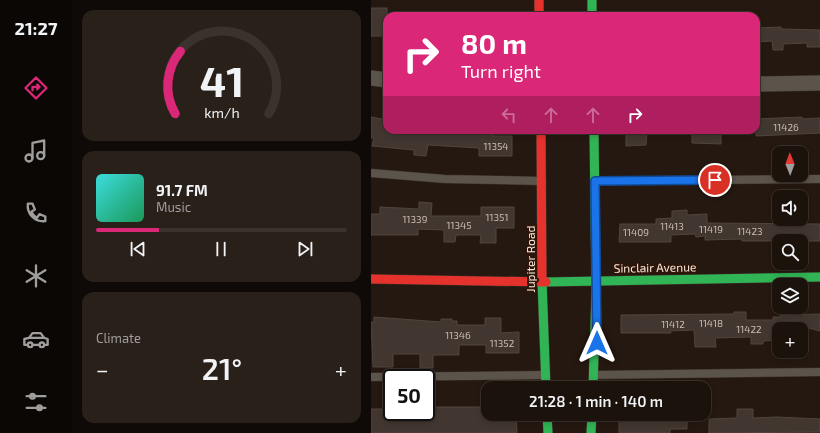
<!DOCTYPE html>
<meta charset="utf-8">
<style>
:root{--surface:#1c120c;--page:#29201a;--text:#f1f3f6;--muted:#a09e9d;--line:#3a322d;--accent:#db2777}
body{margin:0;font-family:"Exo 2",sans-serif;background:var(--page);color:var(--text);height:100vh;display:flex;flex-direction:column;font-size:15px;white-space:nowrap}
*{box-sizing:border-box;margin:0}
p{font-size:13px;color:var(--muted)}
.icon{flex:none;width:22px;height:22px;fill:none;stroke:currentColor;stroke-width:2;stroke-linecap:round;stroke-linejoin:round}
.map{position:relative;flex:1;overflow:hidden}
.sheet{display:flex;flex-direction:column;gap:10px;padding:10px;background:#0f0a07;width:299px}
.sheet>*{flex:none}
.banner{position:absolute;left:12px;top:12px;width:377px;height:122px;border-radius:12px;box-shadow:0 2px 6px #0003,0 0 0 1px var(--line);background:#db2777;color:#fff;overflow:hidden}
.needle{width:26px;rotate:359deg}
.buttons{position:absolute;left:401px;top:146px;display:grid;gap:8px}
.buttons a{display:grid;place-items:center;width:36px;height:36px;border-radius:8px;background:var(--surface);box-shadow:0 2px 6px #0003,0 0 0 1px var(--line);font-size:20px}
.speed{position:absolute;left:12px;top:369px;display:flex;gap:8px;font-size:20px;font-weight:700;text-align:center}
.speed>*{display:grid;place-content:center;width:52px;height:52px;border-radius:50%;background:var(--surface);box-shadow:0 2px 6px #0003,0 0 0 1px var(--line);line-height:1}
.speed .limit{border:2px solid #111;border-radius:6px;background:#fff;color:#111}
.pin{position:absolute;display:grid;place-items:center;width:34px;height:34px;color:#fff;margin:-17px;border:2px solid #fff;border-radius:50%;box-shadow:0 1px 4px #0007}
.me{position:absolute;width:44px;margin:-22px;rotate:0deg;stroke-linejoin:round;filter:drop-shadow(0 0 3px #0008)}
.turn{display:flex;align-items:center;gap:14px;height:84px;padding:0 12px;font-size:18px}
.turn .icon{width:52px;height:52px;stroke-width:2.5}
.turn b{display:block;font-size:28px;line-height:34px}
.lanes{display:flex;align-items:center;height:38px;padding:0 12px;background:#0003;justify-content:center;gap:20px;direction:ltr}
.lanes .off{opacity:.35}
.big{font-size:30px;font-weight:600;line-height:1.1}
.sheet .tile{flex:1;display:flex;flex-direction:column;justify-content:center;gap:6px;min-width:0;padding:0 14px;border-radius:12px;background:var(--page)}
.sheet .dial{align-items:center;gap:0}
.dial svg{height:104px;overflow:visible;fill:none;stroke:var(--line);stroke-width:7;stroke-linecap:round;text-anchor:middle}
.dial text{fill:var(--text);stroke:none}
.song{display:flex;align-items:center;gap:12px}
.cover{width:48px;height:48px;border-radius:6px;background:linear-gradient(135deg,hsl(180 70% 55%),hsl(150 70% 35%))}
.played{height:4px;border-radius:2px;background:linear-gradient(90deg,var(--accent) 25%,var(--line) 25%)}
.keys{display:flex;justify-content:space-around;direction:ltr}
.heat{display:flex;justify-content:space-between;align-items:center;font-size:22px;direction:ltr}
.trip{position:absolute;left:110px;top:381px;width:230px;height:40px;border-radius:12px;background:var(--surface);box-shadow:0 2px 6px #0003,0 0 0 1px var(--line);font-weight:600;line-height:40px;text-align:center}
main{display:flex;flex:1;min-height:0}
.tabs{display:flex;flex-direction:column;width:72px;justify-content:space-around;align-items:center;background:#0b0705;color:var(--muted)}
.tabs .icon{width:28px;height:28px}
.tabs .on{color:var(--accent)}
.tabs b{font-size:18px;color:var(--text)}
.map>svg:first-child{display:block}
</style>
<main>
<nav class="tabs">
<b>21:27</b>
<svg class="icon on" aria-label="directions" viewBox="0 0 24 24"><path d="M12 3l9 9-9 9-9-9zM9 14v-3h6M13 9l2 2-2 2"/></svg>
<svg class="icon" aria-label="music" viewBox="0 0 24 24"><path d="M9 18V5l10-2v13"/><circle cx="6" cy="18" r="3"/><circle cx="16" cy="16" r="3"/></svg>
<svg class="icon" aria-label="phone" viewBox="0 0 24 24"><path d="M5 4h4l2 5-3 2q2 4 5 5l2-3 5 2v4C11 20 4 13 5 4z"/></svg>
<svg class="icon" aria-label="climate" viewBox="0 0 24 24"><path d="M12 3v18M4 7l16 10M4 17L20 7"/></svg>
<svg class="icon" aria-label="car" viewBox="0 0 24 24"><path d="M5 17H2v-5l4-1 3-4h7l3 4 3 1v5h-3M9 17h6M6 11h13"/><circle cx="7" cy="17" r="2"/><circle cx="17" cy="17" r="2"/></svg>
<svg class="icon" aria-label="filters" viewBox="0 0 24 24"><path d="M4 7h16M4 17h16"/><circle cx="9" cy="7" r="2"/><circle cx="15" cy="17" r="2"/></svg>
</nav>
<section class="sheet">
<div class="tile dial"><svg viewBox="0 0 100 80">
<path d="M14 69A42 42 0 1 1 86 69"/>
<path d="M14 69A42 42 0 0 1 18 21" stroke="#db2777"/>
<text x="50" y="56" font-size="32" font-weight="700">41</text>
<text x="50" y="72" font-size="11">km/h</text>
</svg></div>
<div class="tile">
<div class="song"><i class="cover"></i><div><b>91.7 FM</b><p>Music</p></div></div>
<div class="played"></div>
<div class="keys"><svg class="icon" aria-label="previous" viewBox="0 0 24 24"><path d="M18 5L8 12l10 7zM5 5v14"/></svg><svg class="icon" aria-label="pause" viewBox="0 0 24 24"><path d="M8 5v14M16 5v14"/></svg><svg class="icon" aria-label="next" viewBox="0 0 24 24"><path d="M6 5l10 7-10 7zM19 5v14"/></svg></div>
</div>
<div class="tile"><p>Climate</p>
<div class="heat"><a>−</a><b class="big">21°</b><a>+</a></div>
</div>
</section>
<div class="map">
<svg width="449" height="433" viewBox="0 0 449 433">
<rect width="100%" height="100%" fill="#251810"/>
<g fill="#423730" stroke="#50453c">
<rect x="0" y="8" width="16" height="28"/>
<polygon points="410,27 410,29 449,30 449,47 436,47 436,43 412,44 412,50 402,50 401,41 385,42 385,28"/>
<polygon points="0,117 16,120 16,130 122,130 122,136 141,136 141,156 108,156 108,148 57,145 55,156 43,155 43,150 1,146 3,138 0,138"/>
<polygon points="431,117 431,119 449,118 449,133 385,136 385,119"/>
<polygon points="255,130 276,130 275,145 255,146"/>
<polygon points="321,130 350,130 350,144 321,143"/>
<polygon points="48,202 61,203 60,216 110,216 110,207 143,207 143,228 125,228 125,243 109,243 110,235 85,235 84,242 73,242 73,230 47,229 47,235 0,235 0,214 9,214 9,207 48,209"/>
<polygon points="316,210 316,215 336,214 336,223 449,224 449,241 371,241 371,239 334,240 334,236 325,237 324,234 300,235 300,242 248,242 249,224 285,224 285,219 301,218 301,211"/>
<polygon points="363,312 375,312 375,320 402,320 402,317 409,317 409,315 449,314 449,331 434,327 434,329 408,329 408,340 392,341 392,344 380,344 380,337 344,338 345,347 324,347 323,330 299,331 300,333 250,333 250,315 363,314"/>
<polygon points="3,317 70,322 70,319 81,319 81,321 86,321 86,325 114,325 114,318 130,318 130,333 148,332 148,353 115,353 115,345 88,345 88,355 62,355 62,368 49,368 49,354 22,354 22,367 2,367 0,322 3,322"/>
<polygon points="55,407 117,407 117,414 145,414 146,433 0,433 0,409 11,409 11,412 55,412"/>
<polygon points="366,409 382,409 382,418 406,417 449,419 449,432 338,433 338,419 366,418"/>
<polygon points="291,414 316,414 316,429 299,429 299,433 248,433 248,417 291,419"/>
</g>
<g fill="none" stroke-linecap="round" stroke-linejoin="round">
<defs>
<g id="lane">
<polyline points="0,173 74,179 171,181"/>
<polyline points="225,181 449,179"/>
<polyline points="223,375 449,372"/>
<polyline points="0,377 174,375"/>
</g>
<g id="street">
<polyline points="0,78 16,80"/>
<polyline points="385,84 449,83"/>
</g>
<g id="fast">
<polyline points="221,0 221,16"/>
<polyline points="171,281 175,388"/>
<polyline points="175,282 449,277"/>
<polyline points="222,388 225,291 223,130"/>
<polyline points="176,414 177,433"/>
<polyline points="220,433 221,414"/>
</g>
<g id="jam">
<polyline points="168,0 168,16"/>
<polyline points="170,130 171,281"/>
<polyline points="0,279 175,282"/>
</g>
</defs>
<use href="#lane" stroke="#3d322a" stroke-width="9"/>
<use href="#street" stroke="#3d322a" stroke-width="16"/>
<use href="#fast" stroke="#3d322a" stroke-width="10"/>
<use href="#jam" stroke="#3d322a" stroke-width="10"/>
<use href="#lane" stroke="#5b544b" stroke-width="8"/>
<use href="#street" stroke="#5b544b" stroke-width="15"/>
<use href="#fast" stroke="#30b455" stroke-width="9"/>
<use href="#jam" stroke="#e5322d" stroke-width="9"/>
</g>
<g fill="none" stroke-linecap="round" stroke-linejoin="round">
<defs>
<polyline id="route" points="226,343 224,181 344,180"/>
</defs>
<use href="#route" stroke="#114b97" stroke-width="10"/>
<use href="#route" stroke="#1a73e8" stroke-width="7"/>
</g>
<g text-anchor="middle" stroke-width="4" stroke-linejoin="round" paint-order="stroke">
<g font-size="10" fill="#ccbcb2">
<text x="415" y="131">11426</text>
<text x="125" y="150">11354</text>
<text x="126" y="221">11351</text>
<text x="44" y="223">11339</text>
<text x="88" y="229">11345</text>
<text x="301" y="230">11413</text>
<text x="340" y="233">11419</text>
<text x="379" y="235">11423</text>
<text x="265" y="236">11409</text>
<text x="340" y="327">11418</text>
<text x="302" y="328">11412</text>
<text x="378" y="333">11422</text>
<text x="87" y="339">11346</text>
<text x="131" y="347">11352</text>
</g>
<g font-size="12" fill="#fae8de" stroke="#2e1507">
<text transform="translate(160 259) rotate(-90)" y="4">Jupiter Road</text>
<text transform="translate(284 268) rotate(-1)" y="4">Sinclair Avenue</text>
</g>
</g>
</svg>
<div class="buttons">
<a><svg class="needle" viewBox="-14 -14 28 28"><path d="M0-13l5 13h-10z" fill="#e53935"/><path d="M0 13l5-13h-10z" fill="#a09e9d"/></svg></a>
<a><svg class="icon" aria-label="sound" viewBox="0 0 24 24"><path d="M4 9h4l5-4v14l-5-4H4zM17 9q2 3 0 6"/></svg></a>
<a><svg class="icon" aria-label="search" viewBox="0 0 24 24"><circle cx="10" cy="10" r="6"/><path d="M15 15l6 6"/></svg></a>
<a><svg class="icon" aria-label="layers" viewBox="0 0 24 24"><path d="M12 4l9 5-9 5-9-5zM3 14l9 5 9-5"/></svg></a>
<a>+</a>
</div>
<div class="speed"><div class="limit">50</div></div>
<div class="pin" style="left:344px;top:180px;background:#d93025"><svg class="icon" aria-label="arrive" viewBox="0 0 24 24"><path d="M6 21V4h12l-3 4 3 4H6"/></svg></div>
<svg class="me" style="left:226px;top:343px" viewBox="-20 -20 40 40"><path d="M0-17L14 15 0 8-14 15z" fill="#1a73e8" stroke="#fff" stroke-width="4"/></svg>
<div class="trip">21:28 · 1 min · 140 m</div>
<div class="banner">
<div class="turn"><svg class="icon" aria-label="right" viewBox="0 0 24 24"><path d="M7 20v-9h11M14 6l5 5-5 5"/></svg><div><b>80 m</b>Turn right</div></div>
<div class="lanes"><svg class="icon off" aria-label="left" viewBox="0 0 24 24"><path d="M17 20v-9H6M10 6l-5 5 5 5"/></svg><svg class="icon off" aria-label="ahead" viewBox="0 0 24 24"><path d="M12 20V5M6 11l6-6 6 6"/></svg><svg class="icon off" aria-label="ahead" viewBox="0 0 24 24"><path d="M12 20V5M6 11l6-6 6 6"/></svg><svg class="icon" aria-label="right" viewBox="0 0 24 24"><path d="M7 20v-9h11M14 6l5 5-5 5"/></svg></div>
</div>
</div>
</main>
